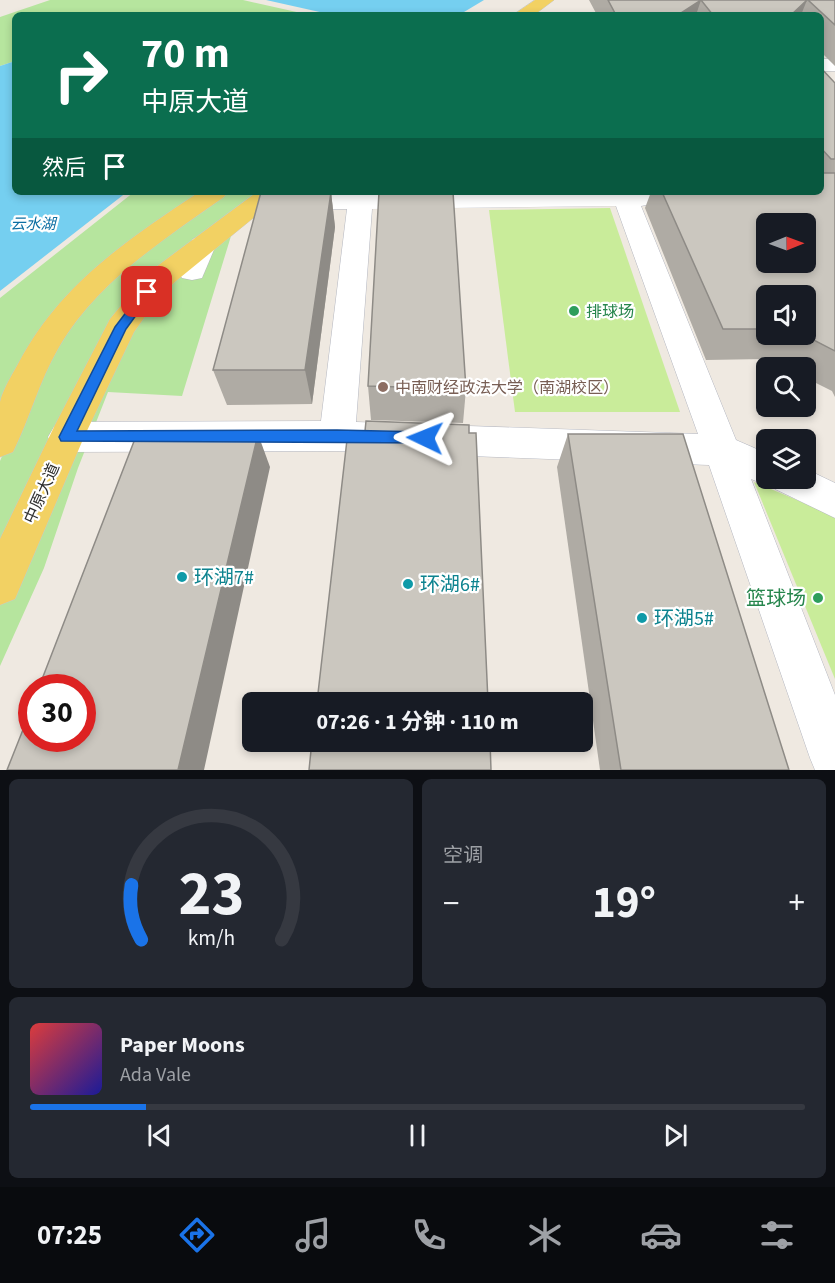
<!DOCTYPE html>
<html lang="zh">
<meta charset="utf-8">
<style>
:root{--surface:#171b24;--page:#242831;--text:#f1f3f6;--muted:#9ea1a6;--line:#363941;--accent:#1a73e8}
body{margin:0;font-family:"Source Sans 3","Noto Sans SC",sans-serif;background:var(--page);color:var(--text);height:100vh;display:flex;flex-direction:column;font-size:22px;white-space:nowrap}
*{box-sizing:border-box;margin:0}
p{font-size:20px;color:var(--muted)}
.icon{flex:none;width:33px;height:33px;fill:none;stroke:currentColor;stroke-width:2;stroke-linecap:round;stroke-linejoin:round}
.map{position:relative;height:770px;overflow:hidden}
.side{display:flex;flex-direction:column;gap:9px;padding:9px;background:#0d0f14;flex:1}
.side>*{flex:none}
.hud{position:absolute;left:12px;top:12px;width:812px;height:183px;border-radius:9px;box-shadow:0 3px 9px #0003;background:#0b6e4f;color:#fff;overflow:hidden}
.needle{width:39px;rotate:89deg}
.controls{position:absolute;left:756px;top:213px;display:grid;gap:12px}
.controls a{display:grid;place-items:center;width:60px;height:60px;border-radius:9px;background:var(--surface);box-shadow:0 3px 9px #0003;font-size:30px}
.speed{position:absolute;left:18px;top:674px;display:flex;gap:12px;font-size:30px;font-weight:700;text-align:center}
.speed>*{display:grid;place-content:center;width:78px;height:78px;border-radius:50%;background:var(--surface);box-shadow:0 3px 9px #0003;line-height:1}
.speed .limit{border:9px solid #d22;background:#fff;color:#111}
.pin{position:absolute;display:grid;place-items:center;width:51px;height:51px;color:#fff;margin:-26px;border-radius:12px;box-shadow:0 3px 9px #0006}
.me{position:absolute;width:66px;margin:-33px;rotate:272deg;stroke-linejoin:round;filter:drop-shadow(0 0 4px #0008)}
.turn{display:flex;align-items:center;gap:21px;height:126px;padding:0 30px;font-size:27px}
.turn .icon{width:78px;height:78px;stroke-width:2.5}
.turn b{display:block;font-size:42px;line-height:51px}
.then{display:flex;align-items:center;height:57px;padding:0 30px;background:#0003;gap:12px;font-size:22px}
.big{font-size:45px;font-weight:700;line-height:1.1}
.side .card{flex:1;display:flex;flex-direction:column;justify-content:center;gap:9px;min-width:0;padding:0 21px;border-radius:9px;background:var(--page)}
.side .dial{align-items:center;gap:0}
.dial svg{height:156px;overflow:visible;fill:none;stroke:var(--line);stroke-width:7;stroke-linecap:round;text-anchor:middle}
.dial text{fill:var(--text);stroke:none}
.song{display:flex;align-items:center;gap:18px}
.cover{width:72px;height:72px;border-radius:9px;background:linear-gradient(135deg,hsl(0 70% 55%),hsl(240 70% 35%))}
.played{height:6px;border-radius:3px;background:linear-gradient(90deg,var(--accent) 15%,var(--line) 15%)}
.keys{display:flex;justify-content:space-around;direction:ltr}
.heat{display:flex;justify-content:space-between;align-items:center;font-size:33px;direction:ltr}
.side .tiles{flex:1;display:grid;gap:9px;grid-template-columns:1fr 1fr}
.card:last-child{grid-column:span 2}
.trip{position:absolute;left:242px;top:692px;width:351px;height:60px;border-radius:9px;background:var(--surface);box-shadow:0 3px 9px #0003;font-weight:700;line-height:60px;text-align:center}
.dock{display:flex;height:96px;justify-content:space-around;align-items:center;background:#090b0e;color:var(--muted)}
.dock .icon{width:42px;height:42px}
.dock .selected{color:var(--accent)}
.dock b{font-size:27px;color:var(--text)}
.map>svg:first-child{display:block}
</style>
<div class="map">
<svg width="835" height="770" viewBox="0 0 835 770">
<rect width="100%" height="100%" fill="#efe9e1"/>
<g fill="#b6e59e">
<polygon points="50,0 243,0 310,15 15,15 15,61 0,66 0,17"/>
<polygon points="134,192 208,192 104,267 0,422 0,298"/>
<polygon points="222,192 262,192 231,236 182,396 108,392 78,468 44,568 0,666 0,461 23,407 66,324 125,264"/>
</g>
<g fill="#c9ec9a">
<polygon points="610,208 680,412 515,412 489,210"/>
<polygon points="754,482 835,516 835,679"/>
</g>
<g fill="#75cff0">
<polygon points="266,0 484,0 459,15 333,15"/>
<polygon points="15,61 15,192 127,192 0,291 0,66"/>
</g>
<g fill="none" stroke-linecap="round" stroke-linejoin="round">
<defs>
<g id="minor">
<rect x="820" y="59" width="15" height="12"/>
<path d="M513 192 657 193 660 198 657 203 641 206 736 440 766 453V478H806V469L835 483V518L775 489 772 483 766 485 751 479 835 695V770H815L810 758 709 465 337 451 66 452 54 447 48 437 54 427 66 422 321 421 347 209 288 210 279 207 275 202 279 197 288 194ZM616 206 698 434 356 422 372 209Z"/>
<polygon points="203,236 213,239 216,245 202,278 192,280 182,278 178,271 193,239"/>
</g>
<g id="major">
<polygon points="535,0 554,0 534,15 513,15"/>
<path d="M199 192H227L224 197C163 240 97 282 59 347 39 381 30 418 13 452L0 457C0 440 0 418 0 402 3 389 12 375 18 364 60 284 126 241 199 192Z"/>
<polygon points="257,192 285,192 176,281 157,300 134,332 84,437 15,599 0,605 0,539 54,427 110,319 137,286 156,267"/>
</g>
</defs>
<use href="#minor" stroke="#b4b7c1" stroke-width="1"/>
<use href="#major" stroke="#c9c9c9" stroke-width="1"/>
<use href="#minor" fill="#fff" fill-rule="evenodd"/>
<use href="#major" fill="#f2d163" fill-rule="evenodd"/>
</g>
<g fill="#afaba4" fill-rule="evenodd">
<polygon points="589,0 835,0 835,66 820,51 820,15 597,15"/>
<path d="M820 67 835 83V397L832 391 806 378V368H786L769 359 706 360 645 208 651 192H820ZM766 296 806 334H766Z"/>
<polygon points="331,192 335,227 312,404 227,405 213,370"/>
<polygon points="368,386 466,389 463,423 371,420"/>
<polygon points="568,434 789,770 600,770 557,467"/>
</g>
<g fill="#8e8b86">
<polygon points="701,0 696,15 678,15"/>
<polygon points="807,0 801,15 791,15"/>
<polygon points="331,192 335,227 312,404 305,370"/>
<polygon points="258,434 270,467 204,770 178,770"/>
</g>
<g fill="#cbc7bf" stroke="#8e8b86" stroke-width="1.5" fill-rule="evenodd">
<polygon points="608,0 701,0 678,15 616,15"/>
<polygon points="701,0 807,0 791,15 713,15"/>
<polygon points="808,0 835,0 835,25"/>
<polygon points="820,67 835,83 835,159 831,159 820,147"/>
<path d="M820 173H835V351L802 334H806V296H766V329H723L662 192H820ZM766 224H806V262H766Z"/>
<polygon points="261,192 331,192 305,370 213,370"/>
<polygon points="379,192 453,192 466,389 368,386"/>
<polygon points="366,421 469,425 469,433 476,433 488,702 317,702 348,431 365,431"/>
<polygon points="138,431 258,434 178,770 7,770 32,707 32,738 82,738 82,687 39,687"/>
<polygon points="568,434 683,434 789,770 621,770"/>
<polygon points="312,741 490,741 491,770 309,770"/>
</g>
<polygon fill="#1a73e8" stroke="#114b97" stroke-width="1.5" points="147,288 153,292 126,329 77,431 337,430 425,432 430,434 432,438 430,443 61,441 59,437 115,327 143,290"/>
<g fill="#2e9e5b" stroke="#fff" stroke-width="2">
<circle cx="574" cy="311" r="6"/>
<circle cx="818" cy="598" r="6"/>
</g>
<circle fill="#8d6e63" stroke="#fff" stroke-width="2" cx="383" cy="387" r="6"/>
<g fill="#0f9aa8" stroke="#fff" stroke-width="2">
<circle cx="182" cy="577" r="6"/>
<circle cx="408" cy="584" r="6"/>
<circle cx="642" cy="618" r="6"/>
</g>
<g text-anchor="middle" stroke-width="4.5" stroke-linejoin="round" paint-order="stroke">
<g font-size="15" font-style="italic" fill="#0d6fa3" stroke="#fff">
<text x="33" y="229">云水湖</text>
</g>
<g font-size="16" fill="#27864d" stroke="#fff" text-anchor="start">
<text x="586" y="317">排球场</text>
</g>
<g font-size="16" fill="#785e54" stroke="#fff" text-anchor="start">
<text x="395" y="393">中南财经政法大学（南湖校区）</text>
</g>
<g font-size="16" fill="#2e2e2e" stroke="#fff">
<text transform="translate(41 493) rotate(-66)" y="6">中原大道</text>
</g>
<g font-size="20" fill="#0d838f" stroke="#fff" text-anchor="start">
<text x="194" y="584">环湖7#</text>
<text x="420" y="591">环湖6#</text>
<text x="654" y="625">环湖5#</text>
</g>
<g font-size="20" fill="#27864d" stroke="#fff" text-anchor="end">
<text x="806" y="605">篮球场</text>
</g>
</g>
</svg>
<div class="controls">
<a><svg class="needle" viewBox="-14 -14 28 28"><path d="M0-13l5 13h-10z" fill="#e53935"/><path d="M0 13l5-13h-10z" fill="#9ea1a6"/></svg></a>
<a><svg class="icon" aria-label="sound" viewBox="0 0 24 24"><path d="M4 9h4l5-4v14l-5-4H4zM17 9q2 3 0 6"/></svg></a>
<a><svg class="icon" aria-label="search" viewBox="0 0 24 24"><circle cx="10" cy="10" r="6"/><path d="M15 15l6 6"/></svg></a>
<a><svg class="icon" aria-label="layers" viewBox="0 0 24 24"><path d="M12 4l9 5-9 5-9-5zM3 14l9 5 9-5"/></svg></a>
</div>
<div class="speed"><div class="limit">30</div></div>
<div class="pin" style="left:147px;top:292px;background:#d93025"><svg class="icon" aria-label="arrive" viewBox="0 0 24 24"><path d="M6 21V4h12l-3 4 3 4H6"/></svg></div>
<svg class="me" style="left:425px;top:438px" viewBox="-20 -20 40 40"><path d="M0-17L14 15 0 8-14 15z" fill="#1a73e8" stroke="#fff" stroke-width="4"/></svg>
<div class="trip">07:26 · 1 分钟 · 110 m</div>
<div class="hud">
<div class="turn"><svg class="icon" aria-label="right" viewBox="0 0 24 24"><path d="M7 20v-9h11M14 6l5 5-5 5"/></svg><div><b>70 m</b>中原大道</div></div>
<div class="then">然后<svg class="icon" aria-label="arrive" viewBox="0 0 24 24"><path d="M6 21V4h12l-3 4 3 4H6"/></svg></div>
</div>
</div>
<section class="side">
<div class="tiles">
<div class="card dial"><svg viewBox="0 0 100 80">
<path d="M14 69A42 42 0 1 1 86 69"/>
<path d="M14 69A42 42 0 0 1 9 41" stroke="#1a73e8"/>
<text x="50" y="56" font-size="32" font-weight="700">23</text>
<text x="50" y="72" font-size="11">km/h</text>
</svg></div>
<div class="card"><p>空调</p>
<div class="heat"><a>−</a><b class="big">19°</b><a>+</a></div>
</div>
<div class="card">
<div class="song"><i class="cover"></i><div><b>Paper Moons</b><p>Ada Vale</p></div></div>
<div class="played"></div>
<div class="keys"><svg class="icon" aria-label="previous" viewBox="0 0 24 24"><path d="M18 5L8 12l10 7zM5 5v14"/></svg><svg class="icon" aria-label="pause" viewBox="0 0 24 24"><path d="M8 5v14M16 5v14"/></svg><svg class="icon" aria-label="next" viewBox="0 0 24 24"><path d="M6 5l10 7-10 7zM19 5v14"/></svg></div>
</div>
</div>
</section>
<nav class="dock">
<b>07:25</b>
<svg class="icon selected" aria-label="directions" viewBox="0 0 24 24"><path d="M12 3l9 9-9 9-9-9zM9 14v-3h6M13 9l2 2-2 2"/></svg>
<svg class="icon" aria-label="music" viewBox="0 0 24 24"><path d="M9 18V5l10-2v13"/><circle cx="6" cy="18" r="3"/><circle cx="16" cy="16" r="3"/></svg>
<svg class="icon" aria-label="phone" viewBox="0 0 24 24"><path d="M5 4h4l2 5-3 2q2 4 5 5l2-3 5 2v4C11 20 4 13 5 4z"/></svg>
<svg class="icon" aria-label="climate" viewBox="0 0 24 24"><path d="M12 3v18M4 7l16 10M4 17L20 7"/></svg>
<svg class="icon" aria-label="car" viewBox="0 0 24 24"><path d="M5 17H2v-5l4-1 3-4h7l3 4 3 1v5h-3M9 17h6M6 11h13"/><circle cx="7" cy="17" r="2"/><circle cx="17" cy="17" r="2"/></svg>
<svg class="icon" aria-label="filters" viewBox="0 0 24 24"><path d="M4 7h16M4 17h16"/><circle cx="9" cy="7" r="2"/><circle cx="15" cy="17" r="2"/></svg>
</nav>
